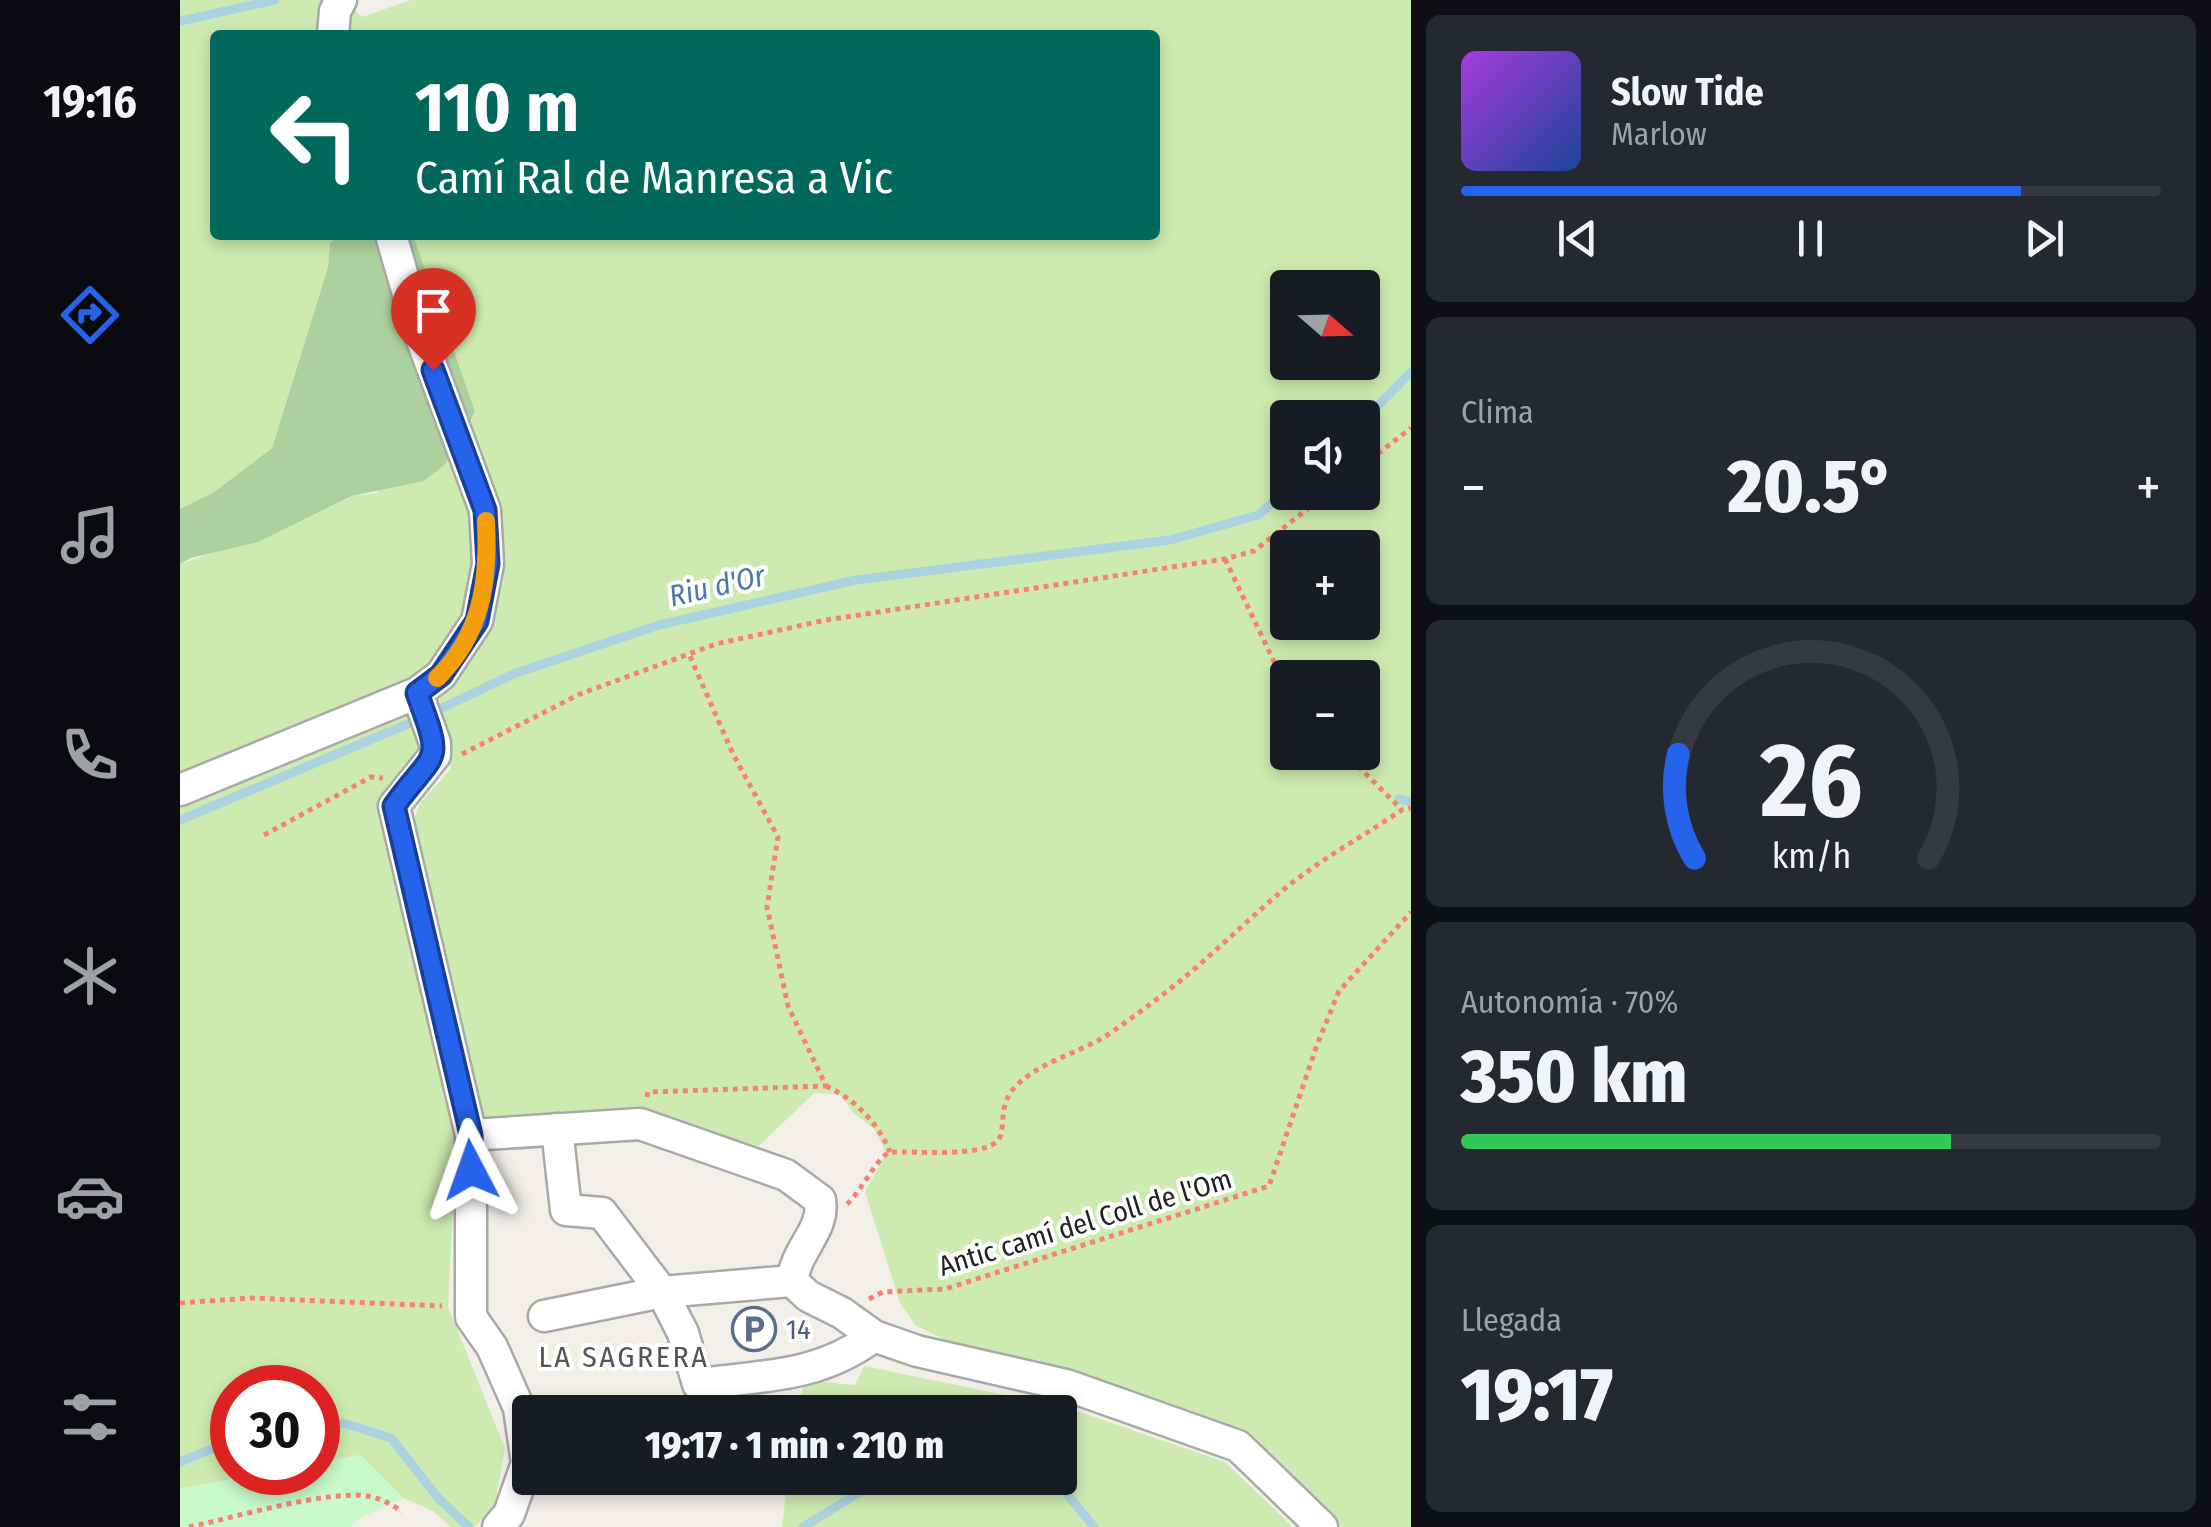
<!DOCTYPE html>
<html lang="es">
<meta charset="utf-8">
<style>
:root{--surface:#171b24;--page:#242831;--text:#f1f3f6;--muted:#9ea1a6;--line:#363941;--accent:#2563eb}
body{margin:0;font-family:"Fira Sans Condensed",sans-serif;background:var(--page);color:var(--text);height:100vh;display:flex;flex-direction:column;font-size:38px;white-space:nowrap}
*{box-sizing:border-box;margin:0}
p{font-size:32px;color:var(--muted)}
.icon{flex:none;width:55px;height:55px;fill:none;stroke:currentColor;stroke-width:2;stroke-linecap:round;stroke-linejoin:round}
.map{position:relative;flex:1;overflow:hidden}
.panel{display:flex;flex-direction:column;gap:15px;padding:15px;background:#0d0f14;width:800px}
.panel>*{flex:none}
.banner{position:absolute;left:30px;top:30px;width:950px;height:210px;border-radius:10px;box-shadow:0 5px 15px #0003;background:#00695c;color:#fff;overflow:hidden}
.needle{width:65px;rotate:110deg}
.controls{position:absolute;left:1090px;top:270px;display:grid;gap:20px}
.controls a{display:grid;place-items:center;width:110px;height:110px;border-radius:10px;background:var(--surface);box-shadow:0 5px 15px #0003;font-size:50px}
.speed{position:absolute;left:30px;top:1365px;display:flex;gap:20px;font-size:50px;font-weight:700;text-align:center}
.speed>*{display:grid;place-content:center;width:130px;height:130px;border-radius:50%;background:var(--surface);box-shadow:0 5px 15px #0003;line-height:1}
.speed .limit{border:15px solid #d22;background:#fff;color:#111}
.pin{position:absolute;display:grid;place-items:center;width:85px;height:85px;color:#fff;margin:-102px -42px;border-radius:50% 50% 50% 0;rotate:-45deg;box-shadow:0 0 10px #0007}
.pin .icon{rotate:45deg}
.me{position:absolute;width:110px;margin:-55px;rotate:356deg;stroke-linejoin:round;filter:drop-shadow(0 0 8px #0008)}
.turn{display:flex;align-items:center;gap:35px;height:210px;padding:0 40px;font-size:45px}
.turn .icon{width:130px;height:130px;stroke-width:2.5}
.turn b{display:block;font-size:70px;line-height:85px}
.big{font-size:75px;font-weight:800;line-height:1.1}
.panel .card{flex:1;display:flex;flex-direction:column;justify-content:center;gap:15px;min-width:0;padding:0 35px;border-radius:15px;background:var(--page)}
.panel .dial{align-items:center;gap:0}
.dial svg{height:260px;overflow:visible;fill:none;stroke:var(--line);stroke-width:7;stroke-linecap:round;text-anchor:middle}
.dial text{fill:var(--text);stroke:none}
.song{display:flex;align-items:center;gap:30px}
.cover{width:120px;height:120px;border-radius:15px;background:linear-gradient(135deg,hsl(280 70% 55%),hsl(220 70% 35%))}
.played{height:10px;border-radius:5px;background:linear-gradient(90deg,var(--accent) 80%,var(--line) 80%)}
.keys{display:flex;justify-content:space-around;direction:ltr}
.heat{display:flex;justify-content:space-between;align-items:center;font-size:55px;direction:ltr}
.charge{height:15px;border-radius:8px;background:linear-gradient(90deg,#34c759 70%,var(--line) 0)}
.trip{position:absolute;left:332px;top:1395px;width:565px;height:100px;border-radius:10px;background:var(--surface);box-shadow:0 5px 15px #0003;font-weight:800;line-height:100px;text-align:center}
main{display:flex;flex:1;min-height:0}
.tabs{display:flex;flex-direction:column;width:180px;justify-content:space-around;align-items:center;background:#090b0e;color:var(--muted)}
.tabs .icon{width:70px;height:70px}
.tabs .active{color:var(--accent)}
.tabs b{font-size:45px;color:var(--text)}
.map>svg:first-child{display:block}
</style>
<main>
<nav class="tabs">
<b>19:16</b>
<svg class="icon active" aria-label="directions" viewBox="0 0 24 24"><path d="M12 3l9 9-9 9-9-9zM9 14v-3h6M13 9l2 2-2 2"/></svg>
<svg class="icon" aria-label="music" viewBox="0 0 24 24"><path d="M9 18V5l10-2v13"/><circle cx="6" cy="18" r="3"/><circle cx="16" cy="16" r="3"/></svg>
<svg class="icon" aria-label="phone" viewBox="0 0 24 24"><path d="M5 4h4l2 5-3 2q2 4 5 5l2-3 5 2v4C11 20 4 13 5 4z"/></svg>
<svg class="icon" aria-label="climate" viewBox="0 0 24 24"><path d="M12 3v18M4 7l16 10M4 17L20 7"/></svg>
<svg class="icon" aria-label="car" viewBox="0 0 24 24"><path d="M5 17H2v-5l4-1 3-4h7l3 4 3 1v5h-3M9 17h6M6 11h13"/><circle cx="7" cy="17" r="2"/><circle cx="17" cy="17" r="2"/></svg>
<svg class="icon" aria-label="filters" viewBox="0 0 24 24"><path d="M4 7h16M4 17h16"/><circle cx="9" cy="7" r="2"/><circle cx="15" cy="17" r="2"/></svg>
</nav>
<div class="map">
<svg width="1231" height="1527" viewBox="0 0 1231 1527">
<rect width="100%" height="100%" fill="#f2efe9"/>
<g fill="#cdebb0" fill-rule="evenodd">
<path d="M0 0H165L182 17 231 0H1231V1527H1162L1057 1430 889 1372 781 1348 735 1325 720 1303 685 1192 706 1153 696 1131 674 1113 659 1094 634 1093 579 1146 458 1110 304 1118 294 1103 229 832 240 803 271 769 267 747 221 773 200 811 277 1129 268 1307 325 1448 314 1509 294 1527H271L253 1511 223 1498 180 1455 138 1463V1388H52V1472L86 1473 0 1489V564L101 530 173 496 196 493 295 411 233 235H975V35H35V235H161L150 244 148 267 92 448 34 492 0 509ZM1108 288H1182V362H1108ZM1108 418H1182V492H1108ZM1108 548H1182V622H1108ZM1108 678H1182V752H1108Z"/>
<polygon points="684,1366 885,1407 1045,1462 1113,1527 602,1527 608,1478 880,1478 880,1412 619,1412 624,1380 675,1385"/>
</g>
<polygon fill="#add19e" points="161,235 233,235 295,411 279,445 263,466 244,481 172,496 78,542 11,558 0,564 0,509 34,492 92,448 148,267 150,243"/>
<polygon fill="#c8facc" points="180,1455 223,1498 179,1519 171,1527 0,1527 0,1489 86,1473 138,1472 138,1463"/>
<g fill="none" stroke-linecap="round" stroke-linejoin="round">
<g stroke="#aad3df" stroke-width="9">
<polyline points="0,21 95,0"/>
<polyline points="1182,422 1231,372"/>
<polyline points="1219,799 1231,802"/>
<polyline points="0,820 228,724 336,673 479,625 676,580 990,540 1078,515 1108,490"/>
<polyline points="138,1428 163,1423 211,1438 259,1499 289,1527"/>
<polyline points="0,1462 34,1448 52,1444"/>
<polyline points="868,1478 883,1489 914,1527"/>
<polyline points="623,1527 703,1478"/>
</g>
<defs>
<g id="street">
<polyline points="153,35 155,11 161,0"/>
<polyline points="237,693 255,743 255,755 214,806 291,1135 291,1317 312,1347 339,1408 347,1463 329,1514 318,1527"/>
<polyline points="0,790 237,693 261,675 297,621 308,564 305,510 240,335 211,235"/>
<path d="M377 1129 386 1210 422 1213 482 1292 503 1333 518 1384C583 1376 640 1377 694 1336"/>
<path d="M291 1135 460 1124 606 1175 640 1200C645 1230 617 1247 612 1281"/>
<polyline points="612,1281 628,1296 662,1313 694,1336 737,1351 886,1385 1058,1446 1142,1527"/>
<polyline points="364,1316 482,1292 612,1281"/>
</g>
</defs>
<use href="#street" stroke="#a9a9a9" stroke-width="35"/>
<g stroke="#fa8072" stroke-width="5" stroke-dasharray="5 5" stroke-linecap="butt">
<polyline points="1182,466 1231,428"/>
<polyline points="1045,559 1108,691"/>
<polyline points="1164,752 1222,810"/>
<polyline points="282,754 400,694 536,644 646,620 1045,559 1074,551 1149,492"/>
<polyline points="84,835 191,777 203,778"/>
<path d="M646 1086C675 1099 698 1123 710 1152"/>
<polyline points="467,1097 468,1092 646,1086 608,1006 587,907 598,837 553,754 509,654"/>
<path d="M667 1204C682 1191 696 1158 710 1152 735 1151 796 1157 815 1143 830 1133 813 1106 839 1083 861 1063 893 1054 919 1040 936 1030 953 1017 969 1005 1019 969 1061 925 1108 886 1143 858 1185 835 1222 810L1231 808"/>
<polyline points="689,1299 703,1292 765,1289 1089,1186 1137,1045 1159,991 1231,912"/>
<polyline points="0,1303 71,1298 262,1306"/>
<path d="M9 1527C52 1518 147 1490 187 1496 200 1498 212 1504 222 1512"/>
</g>
<use href="#street" stroke="#fff" stroke-width="30"/>
</g>
<g fill="none" stroke-linecap="round" stroke-linejoin="round">
<defs>
<path id="route" d="M253 370 305 510 308 564 297 621 261 675 237 693C264 767 257 747 214 806L291 1135V1170"/>
</defs>
<use href="#route" stroke="#184099" stroke-width="25"/>
<use href="#route" stroke="#2563eb" stroke-width="18"/>
<path stroke="#f59e0b" stroke-width="18" d="M257 678C302 634 309 581 306 521"/>
</g>
<defs>
<symbol id="parking-ring" viewBox="-11 -11 22 22"><circle r="9.5" fill="#fff" stroke="#5c6f8a" stroke-width="1.5"/><path d="M-3.5-5.5H1a3.5 3.5 0 0 1 0 7H-1V5.5H-3.5ZM-1-3.4V-.6H.8a1.4 1.4 0 0 0 0-2.8Z" fill="#5c6f8a"/></symbol>
</defs>
<g fill-rule="evenodd">
<use href="#parking-ring" x="549" y="1304" width="50" height="50"/>
</g>
<g text-anchor="middle" stroke-width="8" stroke-linejoin="round" paint-order="stroke">
<g font-size="28" fill="#222" stroke="#fff">
<text transform="translate(905 1222) rotate(-17)" y="10">Antic camí del Coll de l'Om</text>
</g>
<g font-size="28" fill="#4e5e75" stroke="#fff" text-anchor="start">
<text x="606" y="1339">14</text>
</g>
<g font-size="30" font-style="italic" fill="#4a7aab" stroke="#fff">
<text transform="translate(537 586) rotate(-13)" y="10">Riu d'Or</text>
</g>
<g font-size="30" letter-spacing="2.5" fill="#555" stroke="#fff">
<text x="444" y="1367">LA SAGRERA</text>
</g>
</g>
</svg>
<div class="controls">
<a><svg class="needle" viewBox="-14 -14 28 28"><path d="M0-13l5 13h-10z" fill="#e53935"/><path d="M0 13l5-13h-10z" fill="#9ea1a6"/></svg></a>
<a><svg class="icon" aria-label="sound" viewBox="0 0 24 24"><path d="M4 9h4l5-4v14l-5-4H4zM17 9q2 3 0 6"/></svg></a>
<a>+</a>
<a>−</a>
</div>
<div class="speed"><div class="limit">30</div></div>
<div class="pin" style="left:253px;top:370px;background:#d93025"><svg class="icon" aria-label="arrive" viewBox="0 0 24 24"><path d="M6 21V4h12l-3 4 3 4H6"/></svg></div>
<svg class="me" style="left:291px;top:1170px" viewBox="-20 -20 40 40"><path d="M0-17L14 15 0 8-14 15z" fill="#2563eb" stroke="#fff" stroke-width="4"/></svg>
<div class="trip">19:17 · 1 min · 210 m</div>
<div class="banner">
<div class="turn"><svg class="icon" aria-label="left" viewBox="0 0 24 24"><path d="M17 20v-9H6M10 6l-5 5 5 5"/></svg><div><b>110 m</b>Camí Ral de Manresa a Vic</div></div>
</div>
</div>
<section class="panel">
<div class="card">
<div class="song"><i class="cover"></i><div><b>Slow Tide</b><p>Marlow</p></div></div>
<div class="played"></div>
<div class="keys"><svg class="icon" aria-label="previous" viewBox="0 0 24 24"><path d="M18 5L8 12l10 7zM5 5v14"/></svg><svg class="icon" aria-label="pause" viewBox="0 0 24 24"><path d="M8 5v14M16 5v14"/></svg><svg class="icon" aria-label="next" viewBox="0 0 24 24"><path d="M6 5l10 7-10 7zM19 5v14"/></svg></div>
</div>
<div class="card"><p>Clima</p>
<div class="heat"><a>−</a><b class="big">20.5°</b><a>+</a></div>
</div>
<div class="card dial"><svg viewBox="0 0 100 80">
<path d="M14 69A42 42 0 1 1 86 69"/>
<path d="M14 69A42 42 0 0 1 9 37" stroke="#2563eb"/>
<text x="50" y="56" font-size="32" font-weight="700">26</text>
<text x="50" y="72" font-size="11">km/h</text>
</svg></div>
<div class="card"><p>Autonomía · 70%</p><b class="big">350 km</b><div class="charge"></div></div>
<div class="card"><p>Llegada</p><b class="big">19:17</b></div>
</section>
</main>
